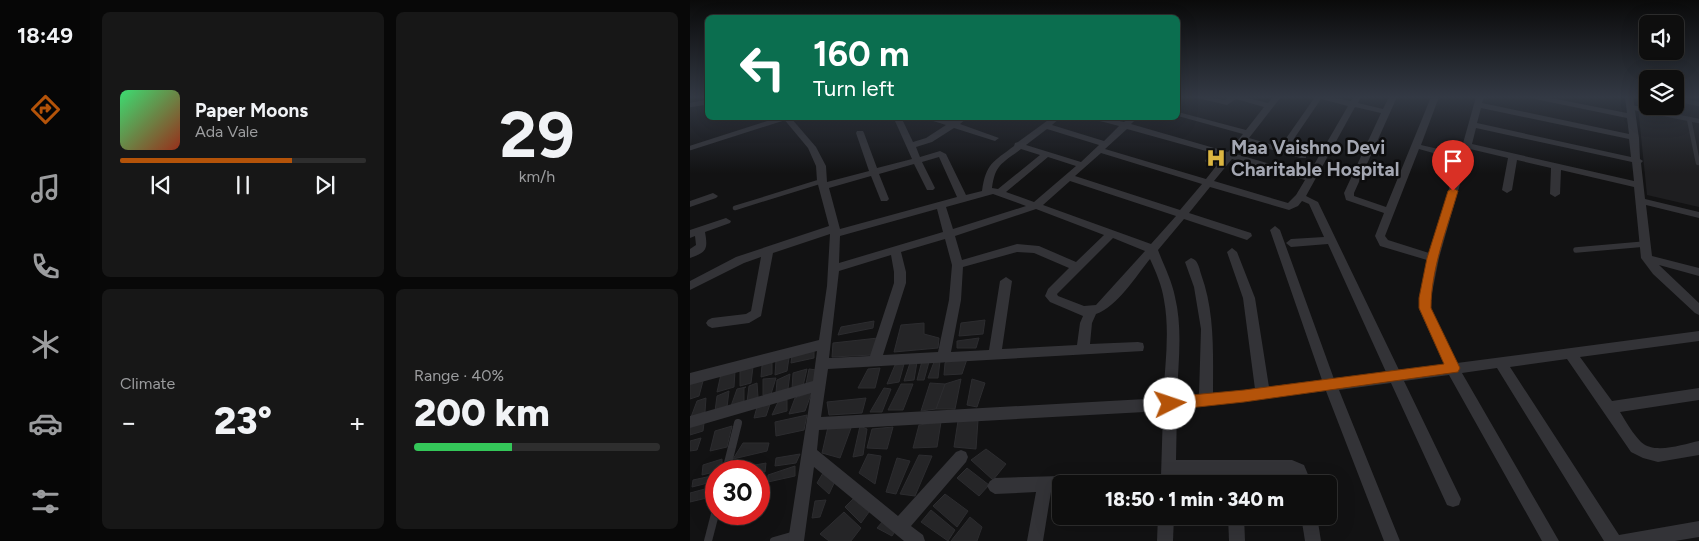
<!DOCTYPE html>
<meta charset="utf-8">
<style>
:root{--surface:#0e0e0e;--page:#171717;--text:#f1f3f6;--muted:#9b9c9e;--line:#2e2e2e;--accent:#b45309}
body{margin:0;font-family:Figtree,sans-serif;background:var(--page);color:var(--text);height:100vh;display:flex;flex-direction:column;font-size:19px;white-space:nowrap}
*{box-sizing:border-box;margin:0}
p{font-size:16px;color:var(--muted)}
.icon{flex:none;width:28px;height:28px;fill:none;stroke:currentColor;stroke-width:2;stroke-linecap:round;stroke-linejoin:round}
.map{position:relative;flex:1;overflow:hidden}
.drawer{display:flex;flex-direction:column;gap:12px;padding:12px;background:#080808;width:600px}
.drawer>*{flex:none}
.banner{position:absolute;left:15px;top:15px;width:475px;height:105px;border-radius:8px;box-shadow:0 5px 20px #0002,0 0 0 1px var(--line);background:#0b6e4f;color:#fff;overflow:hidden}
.controls{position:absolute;left:949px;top:15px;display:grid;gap:10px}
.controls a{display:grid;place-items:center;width:45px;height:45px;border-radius:8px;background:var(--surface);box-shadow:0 5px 20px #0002,0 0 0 1px var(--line);font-size:25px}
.speed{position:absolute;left:15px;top:460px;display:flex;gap:10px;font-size:25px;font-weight:700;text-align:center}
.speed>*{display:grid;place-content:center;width:65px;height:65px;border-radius:50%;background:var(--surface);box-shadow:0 5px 20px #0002,0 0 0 1px var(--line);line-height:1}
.speed .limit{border:8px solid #d22;background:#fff;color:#111}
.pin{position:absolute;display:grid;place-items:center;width:42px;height:42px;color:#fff;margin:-51px -21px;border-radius:50% 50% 50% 0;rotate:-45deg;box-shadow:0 0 5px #0007}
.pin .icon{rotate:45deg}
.me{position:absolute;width:55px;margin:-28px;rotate:86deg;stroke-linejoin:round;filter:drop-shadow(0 0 4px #0008)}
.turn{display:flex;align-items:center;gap:18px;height:105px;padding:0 25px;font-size:22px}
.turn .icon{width:65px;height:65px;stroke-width:2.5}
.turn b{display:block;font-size:35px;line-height:42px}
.big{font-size:38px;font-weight:800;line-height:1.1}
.drawer .card{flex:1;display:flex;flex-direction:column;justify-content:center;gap:8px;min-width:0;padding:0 18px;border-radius:8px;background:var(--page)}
.drawer .dial{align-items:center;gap:0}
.dial b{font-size:65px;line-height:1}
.song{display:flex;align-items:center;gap:15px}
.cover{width:60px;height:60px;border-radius:8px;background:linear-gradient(135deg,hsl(140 70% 55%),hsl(10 70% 35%))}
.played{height:5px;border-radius:2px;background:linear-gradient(90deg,var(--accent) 70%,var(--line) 70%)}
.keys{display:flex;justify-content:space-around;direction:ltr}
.heat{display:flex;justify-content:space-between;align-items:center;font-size:28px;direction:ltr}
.charge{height:8px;border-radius:4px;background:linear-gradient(90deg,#34c759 40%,var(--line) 0)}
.drawer .tiles{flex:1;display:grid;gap:12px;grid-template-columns:repeat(2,1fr)}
.trip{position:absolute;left:362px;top:475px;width:285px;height:50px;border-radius:8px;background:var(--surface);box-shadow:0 5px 20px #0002,0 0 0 1px var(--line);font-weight:800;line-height:50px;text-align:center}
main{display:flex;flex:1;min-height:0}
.dock{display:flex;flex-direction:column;width:90px;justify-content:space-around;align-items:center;background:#060606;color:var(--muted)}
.dock .icon{width:35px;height:35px}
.dock .on{color:var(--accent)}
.dock b{font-size:22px;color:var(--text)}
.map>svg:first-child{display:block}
</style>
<main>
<nav class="dock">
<b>18:49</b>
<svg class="icon on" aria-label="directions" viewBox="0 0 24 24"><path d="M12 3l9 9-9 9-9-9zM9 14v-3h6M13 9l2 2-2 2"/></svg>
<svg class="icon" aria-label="music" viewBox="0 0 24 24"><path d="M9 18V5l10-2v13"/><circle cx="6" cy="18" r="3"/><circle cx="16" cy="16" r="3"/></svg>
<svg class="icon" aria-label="phone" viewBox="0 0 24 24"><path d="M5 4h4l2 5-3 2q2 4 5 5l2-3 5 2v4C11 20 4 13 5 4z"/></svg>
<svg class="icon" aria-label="climate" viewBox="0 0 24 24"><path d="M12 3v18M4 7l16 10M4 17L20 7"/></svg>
<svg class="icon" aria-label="car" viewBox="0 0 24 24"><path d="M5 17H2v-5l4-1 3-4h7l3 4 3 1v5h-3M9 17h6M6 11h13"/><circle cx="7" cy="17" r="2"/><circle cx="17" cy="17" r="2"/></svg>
<svg class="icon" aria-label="filters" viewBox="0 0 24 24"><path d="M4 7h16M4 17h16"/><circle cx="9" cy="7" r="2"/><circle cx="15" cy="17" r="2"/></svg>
</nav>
<section class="drawer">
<div class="tiles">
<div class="card">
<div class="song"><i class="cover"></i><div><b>Paper Moons</b><p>Ada Vale</p></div></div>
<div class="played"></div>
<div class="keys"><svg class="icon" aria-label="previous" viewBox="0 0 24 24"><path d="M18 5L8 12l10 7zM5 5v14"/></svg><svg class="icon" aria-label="pause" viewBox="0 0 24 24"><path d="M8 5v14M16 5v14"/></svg><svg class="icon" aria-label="next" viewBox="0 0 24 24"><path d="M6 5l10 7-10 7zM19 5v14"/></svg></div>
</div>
<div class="card dial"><b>29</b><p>km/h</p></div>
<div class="card"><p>Climate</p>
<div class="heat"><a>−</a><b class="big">23°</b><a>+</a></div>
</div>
<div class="card"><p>Range · 40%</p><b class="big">200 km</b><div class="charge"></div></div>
</div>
</section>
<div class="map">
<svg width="1009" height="541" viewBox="0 0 1009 541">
<rect width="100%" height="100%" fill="#121213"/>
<polygon fill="#1e1e20" points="947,97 957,97 958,106 985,106 985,97 1009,97 1009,207 957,195"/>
<g fill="#252527" stroke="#2c2c2f">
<polygon points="523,151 537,155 530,165 515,161"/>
<polygon points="295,320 293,334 269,336 271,323"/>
<polygon points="184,321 183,328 148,335 151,327"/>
<polygon points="234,323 234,334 249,338 248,348 204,352 211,325"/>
<polygon points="188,338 182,355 142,357 143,343"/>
<polygon points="289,338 286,348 267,348 267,341"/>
<polygon points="124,350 124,358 101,363 102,355"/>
<polygon points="99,358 97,371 85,375 86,360"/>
<polygon points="277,359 272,374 254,375 255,363 258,361"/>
<polygon points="232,361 239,362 234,380 227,380"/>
<polygon points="250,361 248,378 238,378 244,362"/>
<polygon points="82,362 82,374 71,377 72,365"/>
<polygon points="227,362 224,380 214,381 220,363"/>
<polygon points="214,364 209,382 197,384 205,365"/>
<polygon points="63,367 61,383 50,386 50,370"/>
<polygon points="190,368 185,388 168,388 178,369"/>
<polygon points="117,369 113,386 102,389 103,373"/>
<polygon points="119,369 127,370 124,382 116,384"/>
<polygon points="45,371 44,387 27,392 31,374"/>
<polygon points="100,374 98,389 86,393 87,380"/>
<polygon points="86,378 81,394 73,395 73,379"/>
<polygon points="271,379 265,409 246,409 255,384"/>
<polygon points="282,379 295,383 287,407 277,405"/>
<polygon points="13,381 9,396 0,399 0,383"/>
<polygon points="67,383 68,397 57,402 59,386"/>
<polygon points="240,383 255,384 246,409 231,411"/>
<polygon points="211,384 223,384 213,410 198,410"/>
<polygon points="56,387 54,388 54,401 41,406 47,389"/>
<polygon points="194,388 201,389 192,412 180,412"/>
<polygon points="39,391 37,407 25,411 27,396"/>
<polygon points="122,392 115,411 99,414 105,398"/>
<polygon points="16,398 15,412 1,417 7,401"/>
<polygon points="176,398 172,413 139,415 137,402"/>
<polygon points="97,400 97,411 82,415 88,402"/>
<polygon points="80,404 76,416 64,418 67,407"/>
<polygon points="117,415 114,430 86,436 85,422"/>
<polygon points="288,420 286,449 264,447 268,421"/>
<polygon points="251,422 247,447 223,448 229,425"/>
<polygon points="14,423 13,431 0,435 0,427"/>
<polygon points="42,426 37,447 20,451 25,431"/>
<polygon points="170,426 177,429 173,455 163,457"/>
<polygon points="138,427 161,428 150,458 132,453"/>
<polygon points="203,427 197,449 177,448 182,429"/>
<polygon points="11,438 7,450 0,451 0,441"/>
<polygon points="53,443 79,443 77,451 43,459"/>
<polygon points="296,449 316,464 303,480 281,460"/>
<polygon points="110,454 106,463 85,466 86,458"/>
<polygon points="178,454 191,456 185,484 169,473"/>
<polygon points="229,455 242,456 225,496 210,494"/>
<polygon points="207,458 220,461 206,494 196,492"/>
<polygon points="32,459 32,470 12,475 13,465"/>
<polygon points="76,463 75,472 49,471 49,468"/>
<polygon points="105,466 105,476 78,482 78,475"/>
<polygon points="277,468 299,485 289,496 267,478"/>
<polygon points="133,473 146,479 139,494 127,483"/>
<polygon points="26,475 26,481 2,487 3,480"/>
<polygon points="26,486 25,496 0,502 0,493"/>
<polygon points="255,494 278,511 267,527 243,506"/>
<polygon points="163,499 179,512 171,523 155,507"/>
<polygon points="136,500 130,517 122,518 125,501"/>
<polygon points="241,510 265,530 258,541 231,522"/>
<polygon points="154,512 171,528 161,541 139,541 130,534"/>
<polygon points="280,517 292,527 287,541 261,541"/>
<polygon points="193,521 206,530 202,536 187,528"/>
</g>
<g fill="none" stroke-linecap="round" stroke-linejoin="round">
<g stroke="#333337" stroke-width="4.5">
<polyline points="985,99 1009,104"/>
<polyline points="0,105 18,102"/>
<polyline points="940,107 1009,121"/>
<polyline points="999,119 1008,163"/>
<polyline points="0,148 94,118"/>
<polyline points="45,208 132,181"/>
</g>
<polyline stroke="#333337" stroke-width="5.5" points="886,250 955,244"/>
<g stroke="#333337" stroke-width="8">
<polyline points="36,471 48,423"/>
<polyline points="18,541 26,510"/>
<polyline points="84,541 105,535"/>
</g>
<g fill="#333337" fill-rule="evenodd">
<path d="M503 97H518L535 100 539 97H554L578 103 583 97H591L559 138 590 147 625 97H641L661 101 663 97H671L668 103 693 109 699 97H707L664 193V196L696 207 741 97H749L731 145 770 154 786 97H794L792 103 939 134 937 118 845 99 841 97H856L937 113 935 97H943L949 138 950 159 953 161 951 163 955 199 1009 212V218L956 205 962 256 1009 268V276L969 265 1009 303V315L1005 313 963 274 951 258 944 187 871 170 870 194 865 197 860 194 861 168 827 160 822 190 817 193 812 190 818 158 780 149 749 258 741 298V309L767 363 1009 331V341L890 357 922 401 1009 388V400L930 412C936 422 943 434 951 442 965 455 993 444 1009 441V455L968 462 953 458 941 452 877 359 820 367 929 535 1009 521V537L985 541H914L807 368 772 373 869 541H852L759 375 714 381 771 499 769 505 763 507 757 505 701 383 649 390 710 541H694L636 391 487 409 486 460H602L614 465 622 484H606L602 474H552L553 484H537V474H486V484H422L425 479 430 476H471L473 411 129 430 127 450 208 516 266 452 271 450 276 452 278 457 276 462 221 526 233 535 235 541H214L124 467 114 541H98L121 393 0 428V416L123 381 127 351 0 385V373L129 340 137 286 140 234 83 253 71 316 59 323 22 328 18 326 16 323 18 320 22 318 56 314 61 311 71 257 54 263 0 290V281L46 257 139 226 127 181 126 166 118 148 93 118H101L126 147 136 166 137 182 179 171 166 133 167 131H173L174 133 187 168 222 159 205 121 206 119H212L223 142 236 138 256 125 240 120 239 118H250L262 121 268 118H277L270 124 309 138 305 141 264 128 242 142 226 147 230 157 250 151 256 154 276 195 292 191C296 163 303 162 324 146L325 143 328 142 361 118H370L362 125 414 141 429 126 406 120 405 118H416L434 122 439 118H447L441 124 538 152 553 134 488 116V112L556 130 574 107 546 99 537 105ZM631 99 658 106 618 175 546 154 555 142 610 158H616V154L597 149ZM665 107 691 113 654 193 656 200 694 213 685 236 690 246 737 260 729 298V309L754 364 709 370 628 202 616 196ZM791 108 939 139 941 157 787 123ZM786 128 942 162 944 181 782 144ZM357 129 409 145 391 162 336 145ZM437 129 534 156 516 179 415 149ZM331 149 350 155 308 189 302 188C305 164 313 163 331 149ZM729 149 768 160 739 253 698 240 695 236ZM411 153 512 184 490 210 385 176ZM249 157 267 197 150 229 139 188 181 176 191 201H197L199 199 189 174 224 164 237 190H243L245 188 232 162ZM358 157 386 166 344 202 316 192ZM542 159 615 180 606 195 598 203 524 181ZM380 181 486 216 461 244 353 205ZM520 187 599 210 608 206 612 201 619 204 634 237 601 239 596 243 601 247 638 244 696 372 644 379 590 230 585 226 580 230 632 380 579 387 565 298 547 252 542 248 537 252 553 298 565 389 523 393C523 353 525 312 511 274 509 267 508 260 501 258L495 262 504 287 511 329 509 395 487 397C488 364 493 330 485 297 482 281 474 266 468 250L494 219 557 240 562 236 561 233 499 213ZM303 194 336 206 263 229 256 207ZM247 209 253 232 149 263 150 236ZM346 209 414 235 386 262 349 246 327 244 272 260 265 236ZM423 238 455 251 406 305 394 306 368 296 367 294ZM255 239 262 265 259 300 248 352 193 355 216 283V272L211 252ZM327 252 344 253 379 268 358 289 355 296 360 302 393 316 390 323 387 345 312 349 322 281 316 277 310 281 299 350 261 352 271 300 273 267ZM201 255 204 272V283L180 356 139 358 149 271ZM460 259C466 272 472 286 474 300 480 332 475 366 473 398L131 417 138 369 453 351 454 347 453 343 448 342 400 344 402 323 406 314C427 307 446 276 460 259Z"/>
<polygon points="320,118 333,118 334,119 330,121"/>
<polygon points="23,193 28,196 26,198 0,207 0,201"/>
<path d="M36 218 41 221 40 223 15 232C18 249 17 252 0 258V249L6 245 5 236 0 238V230Z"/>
<polygon points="371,476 376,479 379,484 371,484 371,491 361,492 353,541 337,541 346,492 305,494 300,491 297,486 300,481 305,478"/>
<polygon points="468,516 484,516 483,541 467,541"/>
<polygon points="538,516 554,516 555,541 539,541"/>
<polygon points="611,516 627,516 631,541 615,541"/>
</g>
</g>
<linearGradient id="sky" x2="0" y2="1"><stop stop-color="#0a0a0a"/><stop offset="0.56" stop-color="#333944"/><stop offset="1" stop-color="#333944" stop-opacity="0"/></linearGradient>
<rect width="1009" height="173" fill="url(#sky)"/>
<path fill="#b45309" stroke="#753606" d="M763 188 768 191C757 229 741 269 741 308L770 368 768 372 554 402 480 410 475 408 473 404 475 399 480 397 554 390 754 364 729 308V298L737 258 758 191Z"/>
<defs>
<symbol id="hospital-bare" viewBox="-9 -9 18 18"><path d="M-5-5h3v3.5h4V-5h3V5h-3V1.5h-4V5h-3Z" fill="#dcb641" stroke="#0d0d0e" stroke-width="2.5" paint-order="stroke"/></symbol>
</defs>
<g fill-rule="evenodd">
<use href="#hospital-bare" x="512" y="144" width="28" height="28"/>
</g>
<g text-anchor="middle" stroke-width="5" stroke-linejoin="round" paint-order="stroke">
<g font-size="19" font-weight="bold" fill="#a4a7b2" stroke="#0d0d0e" text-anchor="start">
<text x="541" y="154">Maa Vaishno Devi<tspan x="541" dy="22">Charitable Hospital</tspan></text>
</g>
</g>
</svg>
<div class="controls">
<a><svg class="icon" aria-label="sound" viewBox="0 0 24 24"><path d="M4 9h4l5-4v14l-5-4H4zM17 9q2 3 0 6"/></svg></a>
<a><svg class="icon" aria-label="layers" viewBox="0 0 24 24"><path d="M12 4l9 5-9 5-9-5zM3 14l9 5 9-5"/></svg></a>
</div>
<div class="speed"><div class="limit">30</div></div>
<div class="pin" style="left:763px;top:191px;background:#d93025"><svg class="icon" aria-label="arrive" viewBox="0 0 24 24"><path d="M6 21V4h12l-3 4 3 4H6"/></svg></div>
<svg class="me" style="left:480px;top:404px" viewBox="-20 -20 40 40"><circle r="19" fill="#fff"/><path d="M0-13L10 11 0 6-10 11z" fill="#b45309"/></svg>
<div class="trip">18:50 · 1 min · 340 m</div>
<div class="banner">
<div class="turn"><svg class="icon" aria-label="left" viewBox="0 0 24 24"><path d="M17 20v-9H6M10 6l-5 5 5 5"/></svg><div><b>160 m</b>Turn left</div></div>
</div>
</div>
</main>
